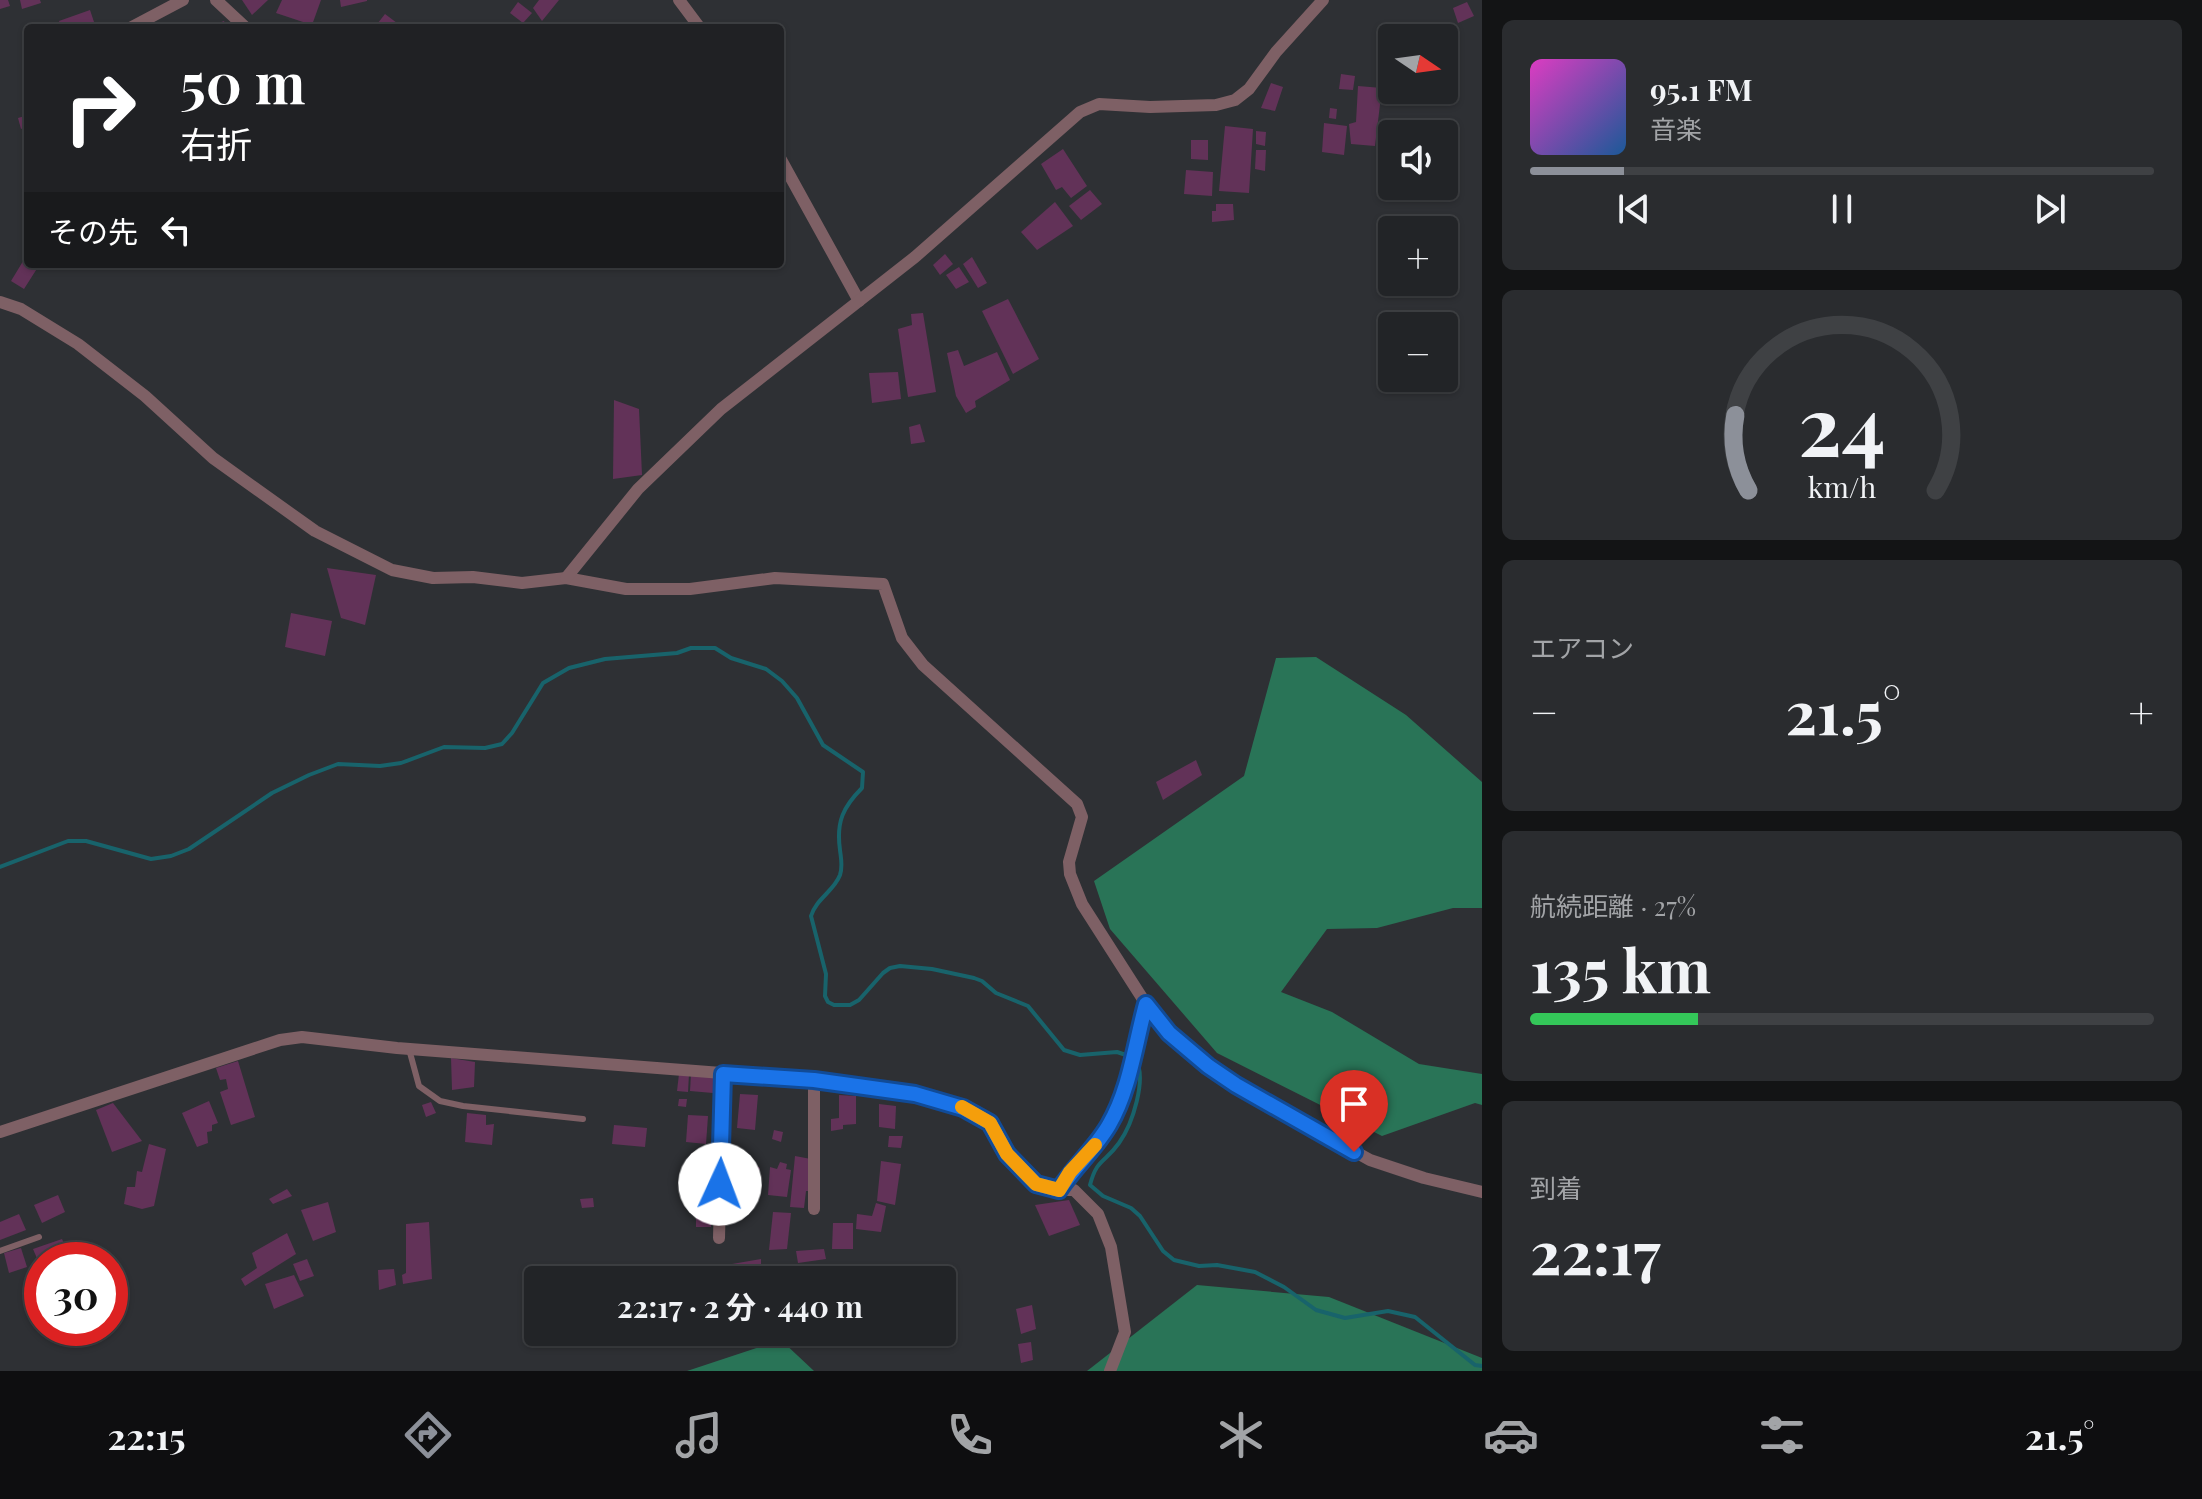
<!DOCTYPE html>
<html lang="ja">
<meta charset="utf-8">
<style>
:root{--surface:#222427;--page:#2a2c2f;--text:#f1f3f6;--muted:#a2a4a7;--line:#3f4144;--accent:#8c9099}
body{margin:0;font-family:"Playfair Display","Noto Sans JP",serif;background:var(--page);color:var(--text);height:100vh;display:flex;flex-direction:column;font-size:30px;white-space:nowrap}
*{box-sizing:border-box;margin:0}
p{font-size:26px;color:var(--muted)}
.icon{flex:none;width:44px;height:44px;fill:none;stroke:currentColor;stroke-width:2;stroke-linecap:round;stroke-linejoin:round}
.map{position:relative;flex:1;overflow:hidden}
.details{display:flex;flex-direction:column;gap:20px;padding:20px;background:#131415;width:720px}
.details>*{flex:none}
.top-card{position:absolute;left:24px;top:24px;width:760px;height:244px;border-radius:8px;box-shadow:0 2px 6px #0004,0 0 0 2px var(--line);background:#202124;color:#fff;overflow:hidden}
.needle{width:52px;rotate:103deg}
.fabs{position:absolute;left:1378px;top:24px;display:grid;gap:16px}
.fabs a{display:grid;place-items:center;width:80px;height:80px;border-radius:8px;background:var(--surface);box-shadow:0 2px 6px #0004,0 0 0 2px var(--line);font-size:40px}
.speed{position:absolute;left:24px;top:1242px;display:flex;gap:16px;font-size:40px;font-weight:700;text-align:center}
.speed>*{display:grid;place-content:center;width:104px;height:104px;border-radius:50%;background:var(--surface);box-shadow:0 2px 6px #0004,0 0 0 2px var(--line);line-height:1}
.speed .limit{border:12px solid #d22;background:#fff;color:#111}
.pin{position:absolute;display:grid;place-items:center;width:68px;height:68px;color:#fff;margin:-82px -34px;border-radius:50% 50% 50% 0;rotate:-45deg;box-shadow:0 0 8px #0007}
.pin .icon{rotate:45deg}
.me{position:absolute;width:88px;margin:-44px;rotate:2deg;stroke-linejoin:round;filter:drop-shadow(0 0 6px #0008)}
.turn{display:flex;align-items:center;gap:28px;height:168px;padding:0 24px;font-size:36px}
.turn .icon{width:104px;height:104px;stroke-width:2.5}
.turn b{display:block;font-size:56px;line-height:68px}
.then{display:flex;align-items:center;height:76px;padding:0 24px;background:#0003;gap:16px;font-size:30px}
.big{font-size:60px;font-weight:700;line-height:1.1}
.details .tile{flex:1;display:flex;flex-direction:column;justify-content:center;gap:12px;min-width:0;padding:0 28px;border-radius:12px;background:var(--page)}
.details .dial{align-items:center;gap:0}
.dial svg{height:208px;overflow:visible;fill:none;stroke:var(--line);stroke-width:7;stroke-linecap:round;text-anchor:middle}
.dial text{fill:var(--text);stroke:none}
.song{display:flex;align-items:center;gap:24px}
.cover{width:96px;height:96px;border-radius:12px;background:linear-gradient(135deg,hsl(310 70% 55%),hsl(210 70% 35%))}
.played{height:8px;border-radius:4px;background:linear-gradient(90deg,var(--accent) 15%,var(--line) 15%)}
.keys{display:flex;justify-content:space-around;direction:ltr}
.heat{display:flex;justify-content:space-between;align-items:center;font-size:44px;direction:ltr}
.charge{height:12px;border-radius:6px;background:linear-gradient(90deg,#34c759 27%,var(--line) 0)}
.trip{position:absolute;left:524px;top:1266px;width:432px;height:80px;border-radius:8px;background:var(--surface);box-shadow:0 2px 6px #0004,0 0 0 2px var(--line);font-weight:700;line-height:80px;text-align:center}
.tabs{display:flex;height:128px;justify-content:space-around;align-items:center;background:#0e0e10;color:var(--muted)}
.tabs .icon{width:56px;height:56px}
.tabs .active{color:var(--accent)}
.tabs b{font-size:36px;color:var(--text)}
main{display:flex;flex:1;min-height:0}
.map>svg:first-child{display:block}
</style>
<main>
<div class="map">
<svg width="1482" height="1371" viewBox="0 0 1482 1371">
<rect width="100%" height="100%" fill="#2e3034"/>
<g fill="#297457">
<polygon points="1316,657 1406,715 1482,782 1482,908 1453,908 1377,928 1327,929 1281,992 1332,1012 1419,1064 1482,1074 1482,1105 1475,1103 1382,1136 1217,1053 1110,929 1094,881 1244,776 1276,658"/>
<polygon points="1197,1285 1329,1297 1482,1358 1482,1371 1087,1371"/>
<polygon points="781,1340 814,1371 687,1371"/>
</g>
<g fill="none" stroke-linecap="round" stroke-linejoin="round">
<path stroke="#18636b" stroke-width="4" d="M0 867 68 841H86L151 859 171 856 189 849 272 793 309 775 338 764 380 766 401 763 444 747 485 748 502 744 512 733 543 683 569 668 605 659 677 653 691 648H715L731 658 766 669 782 681 797 698 823 745 863 772 862 788C843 807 836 822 840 850 841 859 843 866 840 875 834 891 816 899 811 916L826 974 825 996 828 1002 834 1005H850L859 1000 883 973 890 968 900 966 932 969 974 978 982 981 996 993 1028 1006 1064 1050 1080 1055 1117 1052 1135 1058C1148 1078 1132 1125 1119 1143 1105 1163 1097 1158 1090 1185L1103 1196 1131 1208 1140 1216 1163 1251 1174 1260 1199 1266 1217 1265 1255 1272 1284 1287 1316 1310 1345 1318 1388 1311 1415 1317 1475 1365 1482 1366"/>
</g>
<g fill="#623258">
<polygon points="0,0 8,0 10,6 0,9"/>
<polygon points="20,0 40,0 41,3 22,9"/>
<polygon points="242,0 268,0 252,15"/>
<polygon points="282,0 321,0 312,25 276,13"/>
<polygon points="340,0 367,0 367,1 341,7"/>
<polygon points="539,0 559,0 542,21 533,8"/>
<polygon points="518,2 532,13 523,23 510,13"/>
<polygon points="1467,2 1474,16 1458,23 1453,8"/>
<polygon points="90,10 96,28 61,28 59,21"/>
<polygon points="385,14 397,23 393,28 374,28"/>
<polygon points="224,21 227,28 205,28"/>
<polygon points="1341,74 1355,76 1353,90 1339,89"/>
<polygon points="1271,83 1283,87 1275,111 1261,108"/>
<polygon points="1358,86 1382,88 1375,146 1351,144 1349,124 1356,122"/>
<polygon points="1330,108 1337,109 1336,119 1329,118"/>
<polygon points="28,115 28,126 21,129 18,118"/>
<polygon points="1324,123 1347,126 1344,155 1322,152"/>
<polygon points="1225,126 1253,129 1249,193 1219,191"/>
<polygon points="1256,131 1266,132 1265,146 1256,144"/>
<polygon points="1191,140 1208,140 1208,160 1191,159"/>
<polygon points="1063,149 1087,186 1071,198 1062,187 1056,190 1041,164"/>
<polygon points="1256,150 1266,150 1265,171 1255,169"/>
<polygon points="1186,170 1213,172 1212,196 1184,194"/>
<polygon points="1090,190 1102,204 1081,220 1069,206"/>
<polygon points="1055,202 1073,226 1037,250 1021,232"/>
<polygon points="1216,204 1233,204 1234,220 1212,222 1212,211 1216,211"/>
<polygon points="945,254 953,264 940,275 933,265"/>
<polygon points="972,257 987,283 978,288 963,264"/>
<polygon points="25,258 28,264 38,267 24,289 11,281"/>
<polygon points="959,267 969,282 956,289 946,275"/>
<polygon points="1008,299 1039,359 1013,374 982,311"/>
<polygon points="923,313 936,392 908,397 898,329 912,325 911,314"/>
<polygon points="958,350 964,366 997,352 1010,380 975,401 976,407 966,413 956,396 947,353"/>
<polygon points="898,372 901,399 872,403 869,373"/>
<polygon points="614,400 639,409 642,475 613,479"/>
<polygon points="920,424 925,442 911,444 909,427"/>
<polygon points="327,568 376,575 365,625 341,618"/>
<polygon points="291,613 332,621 325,656 285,647"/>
<polygon points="1196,760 1202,775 1163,800 1156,782"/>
<polygon points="451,1058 475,1062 474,1087 452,1090"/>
<polygon points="238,1061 255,1117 231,1125 220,1092 228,1089 226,1079 220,1080 216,1068"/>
<polygon points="679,1074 689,1074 688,1092 677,1091"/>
<polygon points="691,1074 713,1076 713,1093 690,1091"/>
<polygon points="740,1094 758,1095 755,1130 737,1128"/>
<polygon points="839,1095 856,1096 856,1124 843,1125 843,1129 831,1131 831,1119 839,1118"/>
<polygon points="679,1099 687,1099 686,1107 678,1106"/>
<polygon points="209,1101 218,1123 212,1125 212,1131 207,1132 208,1143 197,1147 182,1113"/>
<polygon points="431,1102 436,1113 426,1117 422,1105"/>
<polygon points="113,1103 142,1141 112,1152 96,1110"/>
<polygon points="879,1104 896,1106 895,1129 879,1127"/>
<polygon points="467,1113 486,1115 486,1125 494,1124 492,1145 465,1142"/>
<polygon points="688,1115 708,1116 706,1144 686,1142"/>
<polygon points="614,1125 647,1128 645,1147 612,1144"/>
<polygon points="774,1130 783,1132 781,1142 772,1139"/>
<polygon points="889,1136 903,1136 901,1148 888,1147"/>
<polygon points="149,1144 166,1149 154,1206 142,1209 124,1204 127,1187 135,1187 137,1171 142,1172"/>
<polygon points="795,1156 811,1159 811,1191 806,1191 804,1208 790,1207"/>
<polygon points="743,1158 760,1168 749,1193 732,1180"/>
<polygon points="690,1159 705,1159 705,1177 691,1176"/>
<polygon points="881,1161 901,1164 895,1205 877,1201"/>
<polygon points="780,1162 787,1164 786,1169 791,1170 787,1197 768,1195 770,1167 777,1169"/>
<polygon points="287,1189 292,1196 273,1204 269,1199"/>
<polygon points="58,1195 65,1212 42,1223 34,1205"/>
<polygon points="593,1198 594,1207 582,1208 580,1199"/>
<polygon points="696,1198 711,1199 711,1227 696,1227"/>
<polygon points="1069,1200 1080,1225 1049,1236 1035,1205"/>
<polygon points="328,1202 336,1232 313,1241 301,1210"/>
<polygon points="876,1203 886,1206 881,1232 856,1229 857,1214 872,1216"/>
<polygon points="773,1212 791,1213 787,1249 769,1250"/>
<polygon points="19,1214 26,1230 0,1240 0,1222"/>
<polygon points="429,1222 432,1279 403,1284 402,1275 406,1273 406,1224"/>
<polygon points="833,1223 853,1223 853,1249 832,1249"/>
<polygon points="287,1233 296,1254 245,1286 241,1279 257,1268 252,1253"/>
<polygon points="62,1239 69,1255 56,1260 42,1260 42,1270 33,1249"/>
<polygon points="21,1248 27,1267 9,1273 4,1253"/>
<polygon points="824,1249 826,1259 798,1263 796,1251"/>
<polygon points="307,1259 314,1276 300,1281 293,1264"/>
<polygon points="761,1259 761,1279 734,1280 732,1264"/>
<polygon points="394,1269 396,1285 379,1290 378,1270"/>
<polygon points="294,1275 304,1296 274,1309 265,1284"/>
<polygon points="1032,1305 1036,1329 1021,1334 1016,1309"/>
<polygon points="1031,1342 1033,1360 1021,1363 1018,1344"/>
</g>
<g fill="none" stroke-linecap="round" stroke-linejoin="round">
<g stroke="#7e6065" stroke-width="6">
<polyline points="409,1049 419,1086 440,1101 463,1106 583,1119"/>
<polyline points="0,1251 39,1237"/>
</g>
<g stroke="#7e6065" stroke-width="12">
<polyline points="216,0 246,28"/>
<polyline points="679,0 700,28"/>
<polyline points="130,28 183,0"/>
<polyline points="780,158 859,301"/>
<polyline points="0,302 21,309 78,344 145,396 213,458 315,531 392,570 433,578 473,577 522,583 566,578 626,589 690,589 775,578 883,584 902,638 923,665 1077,804 1082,817 1069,862 1070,874 1082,904 1146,1004 1185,1048 1236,1085 1370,1160 1424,1178 1482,1192"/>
<polyline points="566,578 638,489 721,409 915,257 1080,112 1099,104 1150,107 1216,105 1235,100 1249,89 1276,52 1323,0"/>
<polyline points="814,1080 814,1209"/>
<polyline points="0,1132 280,1040 302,1037 397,1048 814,1080 915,1094 963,1108 990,1123 1007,1154 1036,1184 1059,1190 1074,1190 1098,1214 1111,1247 1125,1332 1110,1371"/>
<path d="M1059 1190C1074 1167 1095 1149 1109 1125 1130 1089 1135 1044 1146 1004"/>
<polyline points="719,1238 723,1074"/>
</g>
</g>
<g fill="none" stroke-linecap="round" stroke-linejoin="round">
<defs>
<path id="route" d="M720 1184 723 1074 814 1080 915 1094 963 1108 990 1123 1007 1154 1036 1184 1059 1190C1074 1167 1095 1149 1109 1125 1130 1089 1135 1044 1146 1004L1169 1033 1208 1066 1236 1085 1354 1152"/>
</defs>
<use href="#route" stroke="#114b97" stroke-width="20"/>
<use href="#route" stroke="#1a73e8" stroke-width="14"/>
<polyline stroke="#f59e0b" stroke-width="14" points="962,1107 990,1123 1007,1154 1036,1184 1059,1190 1070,1172 1095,1145"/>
</g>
</svg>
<div class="fabs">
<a><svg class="needle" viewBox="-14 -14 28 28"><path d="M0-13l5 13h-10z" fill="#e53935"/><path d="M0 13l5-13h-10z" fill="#a2a4a7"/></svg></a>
<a><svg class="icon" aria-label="sound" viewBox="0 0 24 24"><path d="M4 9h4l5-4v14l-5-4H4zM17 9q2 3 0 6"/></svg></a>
<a>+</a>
<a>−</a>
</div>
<div class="speed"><div class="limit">30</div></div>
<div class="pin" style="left:1354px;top:1152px;background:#d93025"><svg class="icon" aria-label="arrive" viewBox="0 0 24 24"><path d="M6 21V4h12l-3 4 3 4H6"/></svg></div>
<svg class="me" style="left:720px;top:1184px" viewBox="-20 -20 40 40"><circle r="19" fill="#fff"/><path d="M0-13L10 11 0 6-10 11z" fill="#1a73e8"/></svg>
<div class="trip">22:17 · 2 分 · 440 m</div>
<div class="top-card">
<div class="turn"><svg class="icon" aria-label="right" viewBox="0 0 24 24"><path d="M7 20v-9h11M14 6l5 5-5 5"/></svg><div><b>50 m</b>右折</div></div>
<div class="then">その先<svg class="icon" aria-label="left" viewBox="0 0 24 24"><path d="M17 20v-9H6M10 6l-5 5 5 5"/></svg></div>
</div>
</div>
<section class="details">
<div class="tile">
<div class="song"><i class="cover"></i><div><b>95.1 FM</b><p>音楽</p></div></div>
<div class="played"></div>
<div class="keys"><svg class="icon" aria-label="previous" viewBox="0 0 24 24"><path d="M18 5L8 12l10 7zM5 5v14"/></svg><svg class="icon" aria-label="pause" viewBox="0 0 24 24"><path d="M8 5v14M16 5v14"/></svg><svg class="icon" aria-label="next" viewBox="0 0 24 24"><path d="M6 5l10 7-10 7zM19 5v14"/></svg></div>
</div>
<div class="tile dial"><svg viewBox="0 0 100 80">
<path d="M14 69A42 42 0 1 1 86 69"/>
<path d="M14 69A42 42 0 0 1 9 40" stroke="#8c9099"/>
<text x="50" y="56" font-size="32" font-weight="700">24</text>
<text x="50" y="72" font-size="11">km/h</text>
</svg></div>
<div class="tile"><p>エアコン</p>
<div class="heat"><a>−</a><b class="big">21.5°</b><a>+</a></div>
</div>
<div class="tile"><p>航続距離 · 27%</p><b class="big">135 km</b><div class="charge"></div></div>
<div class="tile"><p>到着</p><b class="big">22:17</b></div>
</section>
</main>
<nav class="tabs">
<b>22:15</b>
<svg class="icon active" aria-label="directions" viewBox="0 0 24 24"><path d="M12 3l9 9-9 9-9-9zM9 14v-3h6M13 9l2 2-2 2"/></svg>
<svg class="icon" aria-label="music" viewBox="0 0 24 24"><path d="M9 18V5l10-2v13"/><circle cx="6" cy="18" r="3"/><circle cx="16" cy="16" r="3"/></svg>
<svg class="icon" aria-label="phone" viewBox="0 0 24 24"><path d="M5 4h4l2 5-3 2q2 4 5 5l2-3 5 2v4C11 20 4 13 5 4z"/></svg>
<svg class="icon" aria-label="climate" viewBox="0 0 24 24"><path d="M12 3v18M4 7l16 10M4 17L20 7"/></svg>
<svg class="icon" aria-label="car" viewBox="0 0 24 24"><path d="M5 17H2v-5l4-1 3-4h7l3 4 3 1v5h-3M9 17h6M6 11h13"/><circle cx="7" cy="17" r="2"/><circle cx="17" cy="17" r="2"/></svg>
<svg class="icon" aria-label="filters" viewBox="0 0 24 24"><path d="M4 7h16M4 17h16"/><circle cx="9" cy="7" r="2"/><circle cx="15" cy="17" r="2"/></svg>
<b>21.5°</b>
</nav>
